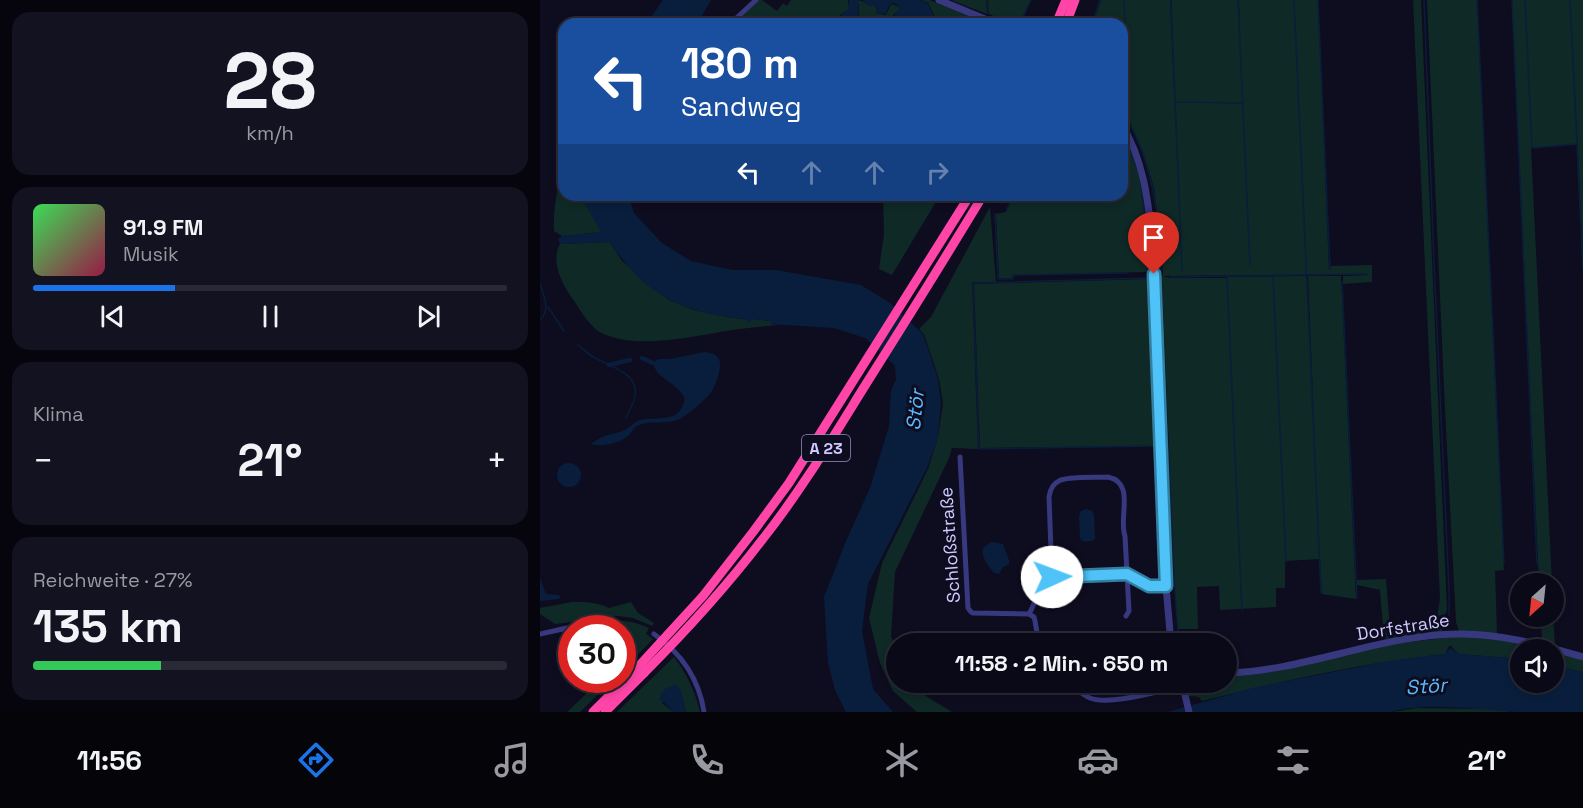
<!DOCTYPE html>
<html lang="de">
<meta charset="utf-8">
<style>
:root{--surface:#0a0917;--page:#131220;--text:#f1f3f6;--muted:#999aa1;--line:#2a2a36;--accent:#1a73e8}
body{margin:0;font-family:"Space Grotesk",sans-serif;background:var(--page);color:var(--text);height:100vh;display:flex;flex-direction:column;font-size:22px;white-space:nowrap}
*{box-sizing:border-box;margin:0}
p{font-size:20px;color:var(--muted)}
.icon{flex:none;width:33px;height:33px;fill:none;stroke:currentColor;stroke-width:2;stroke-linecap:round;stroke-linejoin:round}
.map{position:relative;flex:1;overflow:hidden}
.drawer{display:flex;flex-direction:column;gap:12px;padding:12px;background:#06050d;width:540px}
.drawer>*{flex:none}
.guide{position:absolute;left:18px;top:18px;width:570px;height:183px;border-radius:18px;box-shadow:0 3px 9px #0003,0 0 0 2px var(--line);background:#1a4fa0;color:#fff;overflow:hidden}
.needle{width:39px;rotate:207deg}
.fabs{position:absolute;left:970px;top:573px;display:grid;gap:12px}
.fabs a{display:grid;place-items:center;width:54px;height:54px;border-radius:50%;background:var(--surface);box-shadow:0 3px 9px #0003,0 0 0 2px var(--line);font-size:30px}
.speed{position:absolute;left:18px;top:615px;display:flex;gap:12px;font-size:30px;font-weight:700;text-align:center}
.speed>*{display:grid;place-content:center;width:78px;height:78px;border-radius:50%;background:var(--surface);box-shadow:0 3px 9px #0003,0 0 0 2px var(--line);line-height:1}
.speed .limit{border:9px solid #d22;background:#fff;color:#111}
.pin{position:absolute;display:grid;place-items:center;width:51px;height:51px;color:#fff;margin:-62px -26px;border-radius:50% 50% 50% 0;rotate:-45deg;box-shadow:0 0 6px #0007}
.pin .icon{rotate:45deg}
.me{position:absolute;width:66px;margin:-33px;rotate:88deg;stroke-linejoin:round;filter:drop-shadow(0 0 4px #0008)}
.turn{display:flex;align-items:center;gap:21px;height:126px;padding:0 24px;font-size:27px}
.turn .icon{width:78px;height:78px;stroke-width:2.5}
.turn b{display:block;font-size:42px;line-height:51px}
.lanes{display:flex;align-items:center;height:57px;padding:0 24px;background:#0003;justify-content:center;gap:30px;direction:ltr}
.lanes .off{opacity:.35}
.big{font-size:45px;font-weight:800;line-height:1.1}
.drawer .widget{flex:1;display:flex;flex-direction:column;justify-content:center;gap:9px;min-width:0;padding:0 21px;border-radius:18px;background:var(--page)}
.drawer .dial{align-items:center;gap:0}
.dial b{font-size:78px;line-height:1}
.song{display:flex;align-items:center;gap:18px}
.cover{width:72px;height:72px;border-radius:9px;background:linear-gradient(135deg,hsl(130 70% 55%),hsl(340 70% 35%))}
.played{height:6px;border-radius:3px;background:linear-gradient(90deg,var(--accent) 30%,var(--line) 30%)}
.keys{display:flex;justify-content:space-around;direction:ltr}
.heat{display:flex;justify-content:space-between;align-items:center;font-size:33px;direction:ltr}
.charge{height:9px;border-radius:4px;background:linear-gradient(90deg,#34c759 27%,var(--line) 0)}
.trip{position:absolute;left:346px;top:633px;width:351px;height:60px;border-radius:30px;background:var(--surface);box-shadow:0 3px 9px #0003,0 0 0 2px var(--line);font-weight:800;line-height:60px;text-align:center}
.dock{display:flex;height:96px;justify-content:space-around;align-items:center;background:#040409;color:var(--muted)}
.dock .icon{width:42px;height:42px}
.dock .on{color:var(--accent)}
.dock b{font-size:27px;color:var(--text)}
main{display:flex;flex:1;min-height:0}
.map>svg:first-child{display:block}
</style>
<main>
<section class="drawer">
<div class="widget dial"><b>28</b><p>km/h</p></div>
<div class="widget">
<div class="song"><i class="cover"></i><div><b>91.9 FM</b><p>Musik</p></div></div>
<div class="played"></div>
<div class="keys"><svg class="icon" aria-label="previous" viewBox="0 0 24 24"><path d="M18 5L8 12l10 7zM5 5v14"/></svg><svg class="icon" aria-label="pause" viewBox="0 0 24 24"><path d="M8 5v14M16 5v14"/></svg><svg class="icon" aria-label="next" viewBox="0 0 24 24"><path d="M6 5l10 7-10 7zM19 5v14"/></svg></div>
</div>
<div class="widget"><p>Klima</p>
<div class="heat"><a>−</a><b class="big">21°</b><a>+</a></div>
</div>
<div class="widget"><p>Reichweite · 27%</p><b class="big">135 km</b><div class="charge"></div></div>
</section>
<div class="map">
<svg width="1043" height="712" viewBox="0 0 1043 712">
<rect width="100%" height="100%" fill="#0e0c1f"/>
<g fill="#0f2927">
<polygon points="218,0 222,0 237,11 243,3 247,6 251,0 308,0 309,9 300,15 308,24 199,24 197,20"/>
<polygon points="381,0 390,0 447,24 393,24 394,15 388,3"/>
<polygon points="413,0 446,0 447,14 413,1"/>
<polygon points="448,0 491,0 483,16 472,24 449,14"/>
<polygon points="561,0 630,0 636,135 631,0 698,0 700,42 699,0 778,0 789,270 790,270 790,266 832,265 832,282 803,284 803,276 827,275 827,274 623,276 630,278 687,278 691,375 687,277 767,276 775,444 768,276 801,276 816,599 782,594 780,559 745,561 745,588 736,588 736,607 680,610 679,586 657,587 658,629 638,629 634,581 622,281 620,280 619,276 622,276 623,274 619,226 614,188 605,158 590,123 589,118 582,109 582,24 553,24"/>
<polygon points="873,0 881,0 907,610 902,622 902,632 844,640 840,590 817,585 816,580 846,579 850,629 896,624 900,599"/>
<polygon points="887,0 937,0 964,570 955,571 957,634 919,631 916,622 905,410"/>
<polygon points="972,0 1043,0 1043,260 1032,30 1037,144 991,148 1012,583 999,583"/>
<polygon points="318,1 322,1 331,6 333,4 337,8 336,13 346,15 350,6 352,4 360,7 359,11 354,14 352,19 365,22 366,24 320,24"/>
<path d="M582 133C588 146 594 159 598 173 607 205 606 240 607 272L473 275 472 278H459L456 214 466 212 474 195H582Z"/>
<path d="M24 166V195H40L62 232 22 236 14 231C13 209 17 187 24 166Z"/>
<polygon points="343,195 400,195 352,275 339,269 344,234"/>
<polygon points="450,207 456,282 432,282 438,449 412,448 409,458 355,572 351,636 357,652 357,682 375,683 381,693 412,712 377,712 353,691 340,663 329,618 342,563 388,469 398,437 403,403 399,379 384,334 379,329 391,317"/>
<path d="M70 242 82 261 129 300 154 310 187 317 206 319 210 321 212 319 230 321V324L239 325C219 327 199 328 180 332 146 338 89 350 58 331 48 324 37 305 30 295 20 280 11 260 20 244Z"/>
<polygon points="607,279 615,446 440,448 434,284"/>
<path d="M32 602C45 602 57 602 69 608L91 602 98 613 114 623 112 626 93 618 77 616 15 624 0 614V608Z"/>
<polygon points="1001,617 1013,617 1015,645 1002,643"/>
<path d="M69 620C83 620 96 622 109 628L106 634 113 639 83 670V646L86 644 85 635H83L82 628H33L31 624Z"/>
<path d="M922 636 953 638 1010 649 981 650V659L919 654 912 648V646H909L905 654C823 663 742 681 662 701L659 697 649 696 647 689 651 683 687 682V675L731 672 794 656 852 644Z"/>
<polygon points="1014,651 1043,658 1043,672 1014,666"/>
<path d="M134 657C146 672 156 693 160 712H146L140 689 122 703 134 712H77Z"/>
<polygon points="47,680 73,680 40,712 27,712 48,692"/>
<polygon points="877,708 949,709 973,712 852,712"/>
</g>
<g fill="#091e3c">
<polygon points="123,0 171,0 157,24 106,24"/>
<polygon points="309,0 380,0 388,4 393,15 393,24 378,23 366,24 365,22 353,19 355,14 359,11 360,7 356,4 352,3 349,6 346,14 336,13 338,8 333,4 331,6 322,0 318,1 319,24 309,24 301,15 309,9"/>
<path d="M40 195H88L94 213 122 243 151 261 192 270H236L321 285 350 303 383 334 398 379 401 403 398 437 387 468 328 584 322 631 333 689 353 712H306L295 690 288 663 284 597 306 541 330 488 349 426 351 390 356 380 355 366 325 338 294 328 230 324V321L213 319 209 323 206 319C143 313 105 296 70 242L20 244 18 239 22 236 61 232Z"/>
<path d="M165 352C183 354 182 365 177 379 175 385 173 391 169 395 161 403 149 414 140 419 127 425 111 420 99 425 94 427 93 431 89 435 79 444 62 447 50 444 54 442 58 439 62 437 69 434 78 433 85 430 90 427 94 422 100 420 114 417 136 422 142 407 144 404 145 400 144 397 138 383 116 379 113 363L116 360 120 359H130Z"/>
<circle cx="29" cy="475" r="12"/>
<path d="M546 509 552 511 554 515 555 539C551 542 546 542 542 541L540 538 539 516 541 511Z"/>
<path d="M452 542 463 544 469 560V564L462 568 459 574 454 573C446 562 434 549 452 542Z"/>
<polygon points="0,578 6,594 18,595 21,597 18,599 0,601"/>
<path d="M910 648 919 654 981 659V682H1014V666L1043 672V712C1022 712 1000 712 978 712 940 710 888 701 850 712H628L716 687 854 660 905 654Z"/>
<path d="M136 684 140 689 146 712H134L120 699C120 690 128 687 136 684Z"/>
</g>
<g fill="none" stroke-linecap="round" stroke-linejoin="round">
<g stroke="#091e3c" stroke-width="1.5">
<polyline points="447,0 448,14"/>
<polyline points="584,0 589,119"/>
<polyline points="631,0 642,271"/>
<polyline points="698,0 710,265"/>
<polyline points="754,0 781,593"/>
<polyline points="778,0 790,269"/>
<polyline points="884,0 894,262 909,589 909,624"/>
<polyline points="937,0 964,563"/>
<polyline points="972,0 997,564"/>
<polyline points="985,0 992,148 1037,144 1030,0"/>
<polyline points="475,23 483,17 491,0"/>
<polyline points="552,24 560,0"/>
<polyline points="636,102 703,103"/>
<path d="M591 126C596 137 602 148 605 160 617 196 619 233 621 271"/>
<polyline points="583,134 588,144"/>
<polyline points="1037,145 1043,270"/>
<polyline points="590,148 595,163"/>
<polyline points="600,179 607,235 608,271"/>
<polyline points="466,211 473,195"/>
<polyline points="455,214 458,279 473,279 473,275 588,273"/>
<polyline points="733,276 746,562"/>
<polyline points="630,277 827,274"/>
<polyline points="687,277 702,611"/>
<polygon points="608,278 616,446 439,449 433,283"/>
<polyline points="802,282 817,598"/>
<path d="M0 284C4 297 11 309 0 320"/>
<polyline points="621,286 634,580 639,643"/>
<polyline points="8,307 24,331"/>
<path d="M38 345C44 350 50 356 57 359 72 367 99 374 95 396 94 403 89 411 86 418"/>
<polyline points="616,447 621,582"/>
</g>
<g stroke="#091e3c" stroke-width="4.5">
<polyline points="102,358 113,363"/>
<polyline points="69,365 90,360"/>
</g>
<g stroke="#37387e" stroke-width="5">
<polyline points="190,24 216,0"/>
<polyline points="420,457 428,608 431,612 433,613 489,614 494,617 495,621 499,644"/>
<path d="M512 577 509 497C510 490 512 484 519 481 527 476 557 478 568 477 596 483 578 518 585 536L589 611 586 616"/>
<path d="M489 614C491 610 494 605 495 600 498 588 498 583 510 577L587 575 609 586H626"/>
<polyline points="0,634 27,628"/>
<path d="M114 634C141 653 159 679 164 712"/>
<path d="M527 682C535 687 542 695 550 698 570 706 622 690 643 686"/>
</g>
<g stroke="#37387e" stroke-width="7">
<polyline points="399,0 457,24"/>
<path d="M582 125C603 159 608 199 612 238L626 586 631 644"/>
<path d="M687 673C765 671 839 635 917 634 960 633 1002 645 1043 657"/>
<polyline points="642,682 649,712"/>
</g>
<g stroke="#ff45a8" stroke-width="9">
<polyline points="516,24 526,0"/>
<polyline points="526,24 535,0"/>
<polyline points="53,712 98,667"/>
<polyline points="65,712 104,673"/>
</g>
<g stroke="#ff45a8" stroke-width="9">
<polyline points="98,667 163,596 213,532 249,483 430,195"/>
<path d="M104 673C146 631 186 587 222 540 261 491 293 437 326 384 364 324 402 263 439 202"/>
</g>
</g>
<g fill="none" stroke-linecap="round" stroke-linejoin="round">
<defs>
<polyline id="route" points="512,577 587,574 609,586 626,586 614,274"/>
</defs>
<use href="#route" stroke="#337fa1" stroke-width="15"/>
<use href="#route" stroke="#4fc3f7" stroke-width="10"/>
</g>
<g text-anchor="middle" stroke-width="6" stroke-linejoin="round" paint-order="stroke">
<rect fill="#0e0c1f" stroke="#9491bc" stroke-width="1.5" x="262" y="435" width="48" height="26" rx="4.5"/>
<g font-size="16" font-weight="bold" fill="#cecaff">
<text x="286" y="454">A 23</text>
</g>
<g font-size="18" fill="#cecaff" stroke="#0e0c1f">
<text transform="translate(410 545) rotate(-94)" y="6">Schloßstraße</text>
<text transform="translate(863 627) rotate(-9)" y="6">Dorfstraße</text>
</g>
<g font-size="20" font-style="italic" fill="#58bbff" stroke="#0e0c1f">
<text transform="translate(375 410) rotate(-84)" y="7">Stör</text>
<text transform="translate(886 686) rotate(-4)" y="7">Stör</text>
</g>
</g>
</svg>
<div class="fabs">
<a><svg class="needle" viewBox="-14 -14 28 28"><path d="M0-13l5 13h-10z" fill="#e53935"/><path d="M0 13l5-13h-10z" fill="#999aa1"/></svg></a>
<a><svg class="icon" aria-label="sound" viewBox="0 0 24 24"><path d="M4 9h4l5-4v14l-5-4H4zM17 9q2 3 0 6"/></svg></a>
</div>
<div class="speed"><div class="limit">30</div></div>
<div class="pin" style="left:614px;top:274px;background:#d93025"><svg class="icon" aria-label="arrive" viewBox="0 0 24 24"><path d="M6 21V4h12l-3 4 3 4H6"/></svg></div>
<svg class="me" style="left:512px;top:577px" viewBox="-20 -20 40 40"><circle r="19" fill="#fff"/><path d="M0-13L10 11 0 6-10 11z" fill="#4fc3f7"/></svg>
<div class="trip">11:58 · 2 Min. · 650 m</div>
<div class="guide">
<div class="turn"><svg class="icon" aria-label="left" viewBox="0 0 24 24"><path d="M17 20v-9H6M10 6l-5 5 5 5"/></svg><div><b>180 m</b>Sandweg</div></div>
<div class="lanes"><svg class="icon" aria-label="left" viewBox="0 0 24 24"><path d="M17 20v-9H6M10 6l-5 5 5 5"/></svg><svg class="icon off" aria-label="ahead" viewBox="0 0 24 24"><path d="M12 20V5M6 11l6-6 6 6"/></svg><svg class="icon off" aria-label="ahead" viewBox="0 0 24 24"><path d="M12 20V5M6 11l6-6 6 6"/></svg><svg class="icon off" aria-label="right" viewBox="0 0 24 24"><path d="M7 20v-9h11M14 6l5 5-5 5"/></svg></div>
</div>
</div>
</main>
<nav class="dock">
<b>11:56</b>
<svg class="icon on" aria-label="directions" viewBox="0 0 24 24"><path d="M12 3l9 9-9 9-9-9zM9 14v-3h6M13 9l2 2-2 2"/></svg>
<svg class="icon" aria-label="music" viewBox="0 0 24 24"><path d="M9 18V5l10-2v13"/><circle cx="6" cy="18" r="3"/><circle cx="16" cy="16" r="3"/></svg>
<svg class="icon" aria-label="phone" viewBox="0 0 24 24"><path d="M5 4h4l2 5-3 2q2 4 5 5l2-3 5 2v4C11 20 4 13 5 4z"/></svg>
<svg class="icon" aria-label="climate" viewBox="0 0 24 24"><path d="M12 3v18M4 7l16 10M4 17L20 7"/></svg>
<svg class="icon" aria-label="car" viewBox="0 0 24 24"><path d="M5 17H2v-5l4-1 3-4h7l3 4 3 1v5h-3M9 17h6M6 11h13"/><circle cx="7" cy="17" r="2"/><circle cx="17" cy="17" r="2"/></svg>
<svg class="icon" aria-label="filters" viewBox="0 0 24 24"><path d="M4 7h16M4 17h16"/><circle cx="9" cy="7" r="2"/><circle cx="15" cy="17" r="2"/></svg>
<b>21°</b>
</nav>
